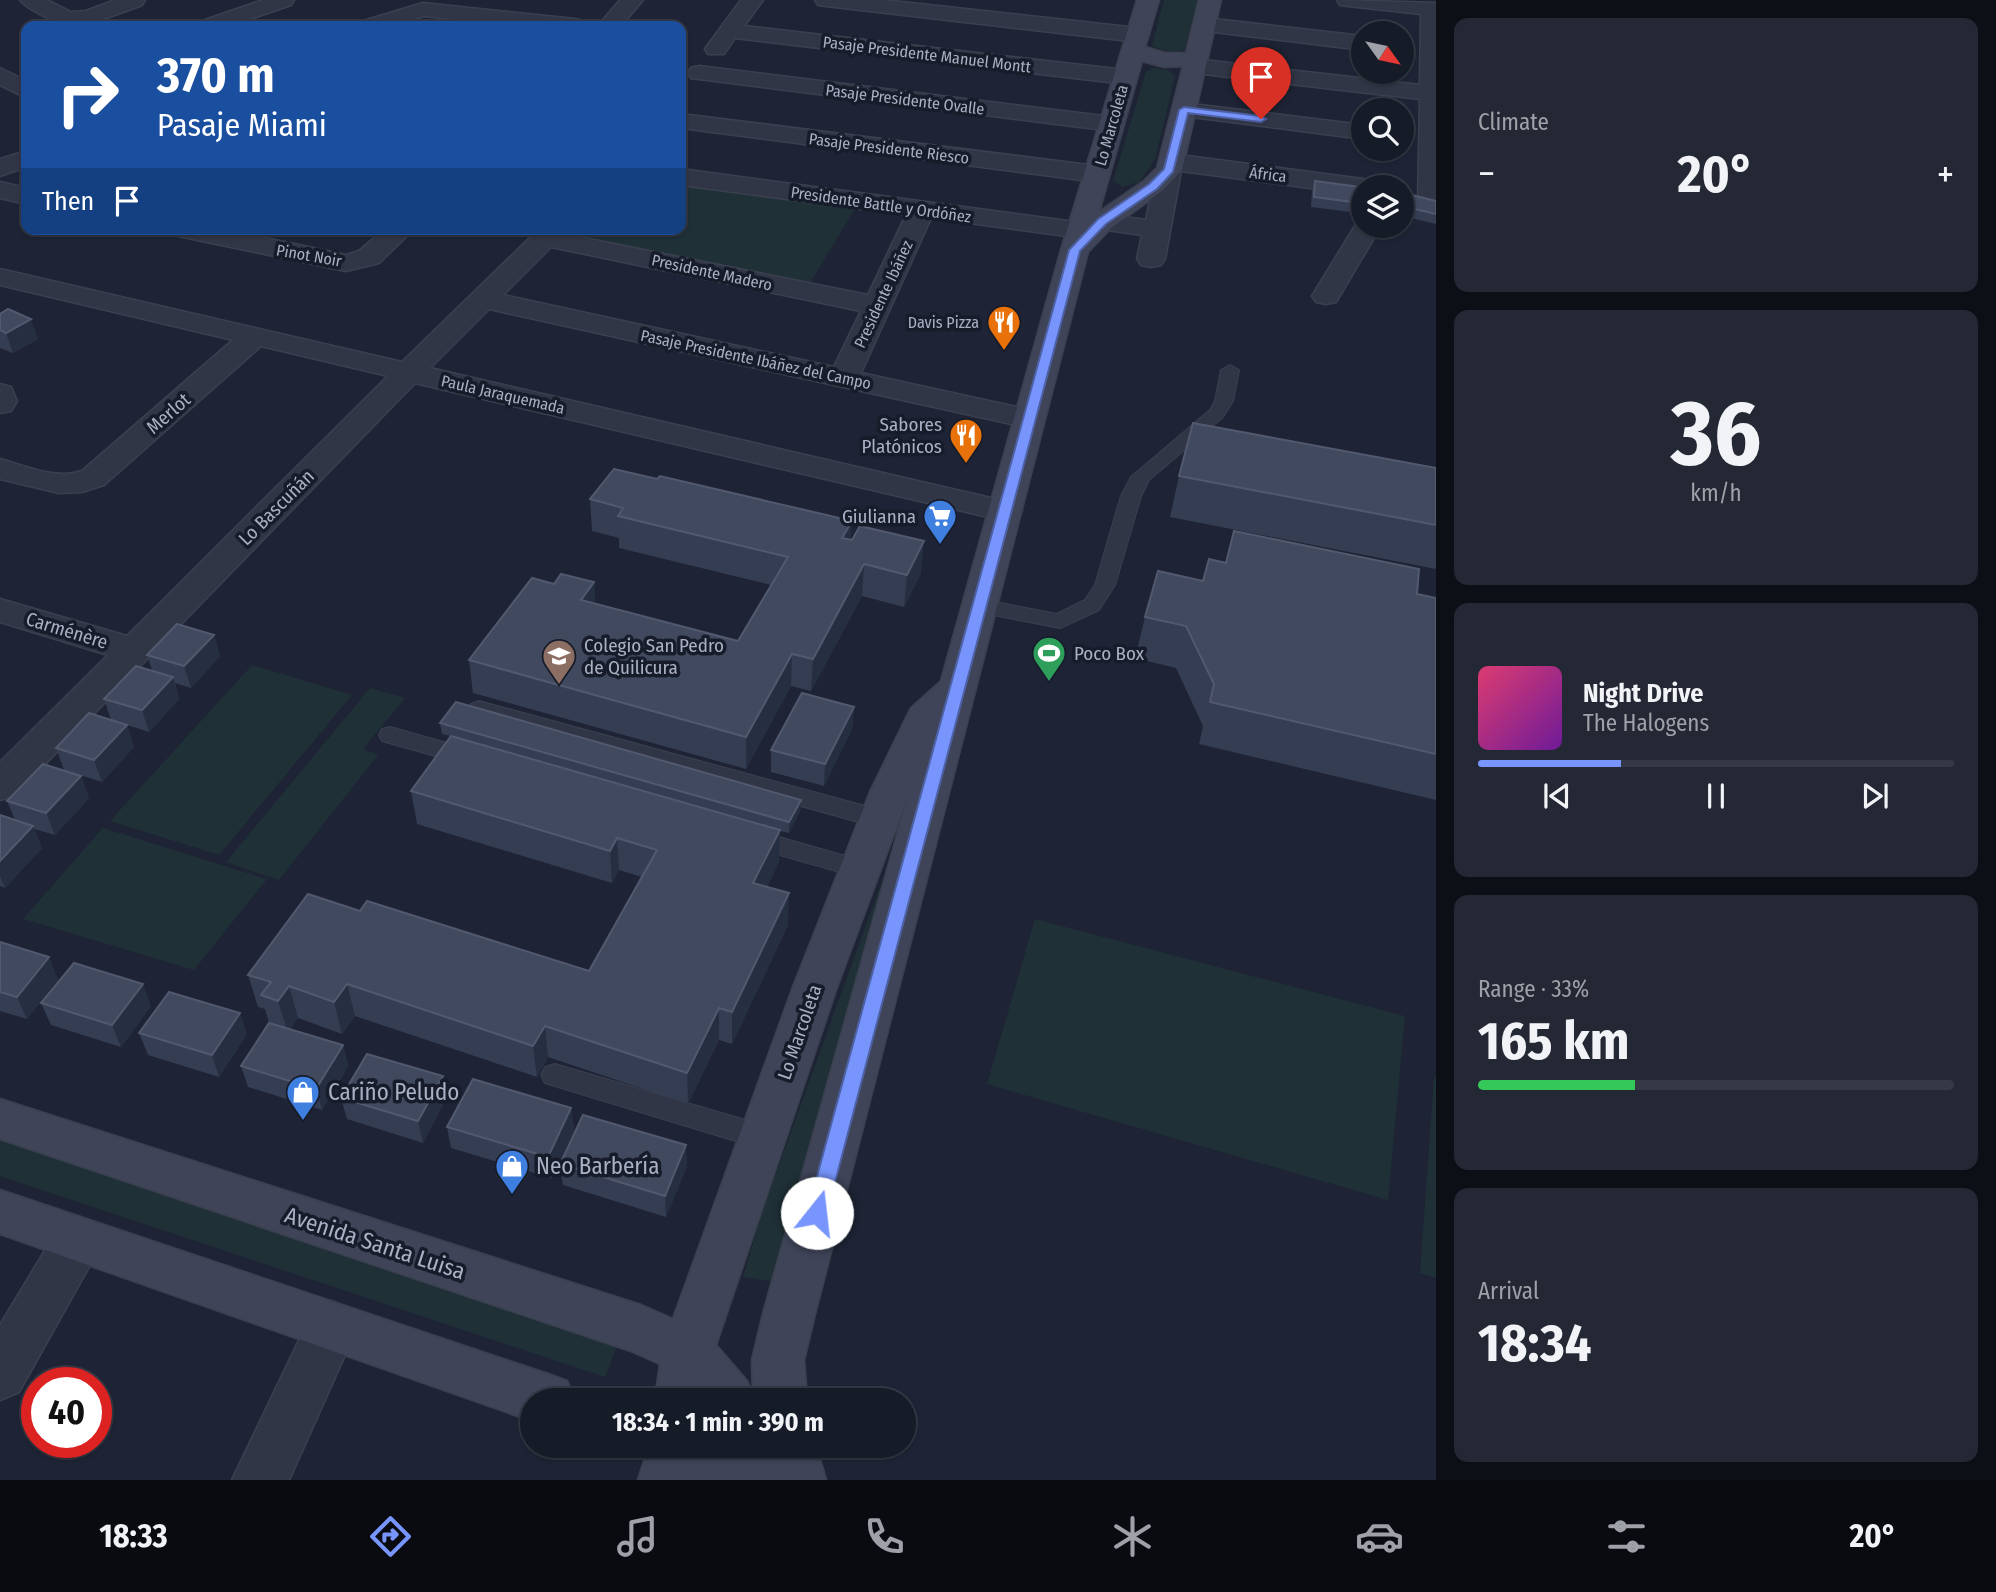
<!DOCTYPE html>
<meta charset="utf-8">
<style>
:root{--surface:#161b28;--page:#232834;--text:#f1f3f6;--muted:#9ea1a8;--line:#353945;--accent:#7795fc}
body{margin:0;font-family:"Fira Sans Condensed",sans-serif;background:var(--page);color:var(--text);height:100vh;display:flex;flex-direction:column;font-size:26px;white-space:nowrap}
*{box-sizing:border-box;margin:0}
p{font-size:23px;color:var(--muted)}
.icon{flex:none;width:38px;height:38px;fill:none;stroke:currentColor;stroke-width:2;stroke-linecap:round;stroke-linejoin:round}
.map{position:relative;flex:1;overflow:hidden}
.side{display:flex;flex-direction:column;gap:18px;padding:18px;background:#0c0f16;width:560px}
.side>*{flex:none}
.top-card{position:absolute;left:21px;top:21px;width:665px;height:214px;border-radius:14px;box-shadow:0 2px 5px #0004,0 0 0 2px var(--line);background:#1a4fa0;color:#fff;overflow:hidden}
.needle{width:46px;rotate:123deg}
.buttons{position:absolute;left:1351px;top:21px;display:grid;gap:14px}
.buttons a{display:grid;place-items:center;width:63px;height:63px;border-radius:50%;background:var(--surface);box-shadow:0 2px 5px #0004,0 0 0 2px var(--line);font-size:35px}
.speed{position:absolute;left:21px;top:1367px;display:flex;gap:14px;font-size:35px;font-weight:700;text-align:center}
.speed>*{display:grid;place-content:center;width:91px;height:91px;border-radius:50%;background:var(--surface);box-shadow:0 2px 5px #0004,0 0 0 2px var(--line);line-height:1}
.speed .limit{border:10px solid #d22;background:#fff;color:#111}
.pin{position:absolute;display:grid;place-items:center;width:60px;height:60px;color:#fff;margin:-72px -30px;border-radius:50% 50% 50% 0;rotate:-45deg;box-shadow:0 0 7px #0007}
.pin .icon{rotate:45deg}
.me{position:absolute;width:77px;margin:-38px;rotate:16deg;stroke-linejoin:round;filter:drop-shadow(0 0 5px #0008)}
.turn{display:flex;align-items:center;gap:24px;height:147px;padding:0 21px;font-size:32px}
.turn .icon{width:91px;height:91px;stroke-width:2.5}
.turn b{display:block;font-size:49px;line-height:60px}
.then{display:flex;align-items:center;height:66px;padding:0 21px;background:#0003;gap:14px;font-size:26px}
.big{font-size:52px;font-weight:700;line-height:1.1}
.side .card{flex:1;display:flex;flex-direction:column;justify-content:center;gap:10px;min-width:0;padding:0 24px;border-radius:14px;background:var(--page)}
.side .dial{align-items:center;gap:0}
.dial b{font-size:91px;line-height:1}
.song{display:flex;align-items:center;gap:21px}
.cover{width:84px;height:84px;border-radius:10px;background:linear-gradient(135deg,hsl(340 70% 55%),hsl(280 70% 35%))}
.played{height:7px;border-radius:4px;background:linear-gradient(90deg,var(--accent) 30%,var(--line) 30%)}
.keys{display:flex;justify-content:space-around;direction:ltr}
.heat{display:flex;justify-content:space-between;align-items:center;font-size:38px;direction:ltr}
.charge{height:10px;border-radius:5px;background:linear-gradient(90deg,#34c759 33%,var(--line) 0)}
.trip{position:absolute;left:520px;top:1388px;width:396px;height:70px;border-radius:35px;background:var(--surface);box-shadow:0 2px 5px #0004,0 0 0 2px var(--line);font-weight:700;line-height:70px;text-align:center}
.tab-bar{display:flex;height:112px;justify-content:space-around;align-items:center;background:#090b10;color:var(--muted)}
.tab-bar .icon{width:49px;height:49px}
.tab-bar .on{color:var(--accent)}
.tab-bar b{font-size:32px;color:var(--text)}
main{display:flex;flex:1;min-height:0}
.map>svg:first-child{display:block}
</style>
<main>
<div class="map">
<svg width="1436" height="1480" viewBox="0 0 1436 1480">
<rect width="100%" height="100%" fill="#1e2435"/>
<g fill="#1f3037">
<path d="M1164 0H1198L1185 49C1176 54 1160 50 1152 46Z"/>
<polygon points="1153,68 1168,70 1175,76 1155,159 1139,182 1123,187 1113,181 1146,72"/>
<polygon points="681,182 856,207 810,283 576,238 584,229 681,229"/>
<polygon points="252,665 352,695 219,855 110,821"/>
<polygon points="370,688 405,698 363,749 378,755 279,880 226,862"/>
<polygon points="103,828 266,879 267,879 194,970 23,919"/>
<polygon points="898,837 775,1282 743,1277 762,1212"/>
<polygon points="1035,919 1405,1016 1388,1200 987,1084"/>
<polygon points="1434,1077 1436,1078 1436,1278 1420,1273"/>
<polygon points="0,1136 620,1338 605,1377 0,1176"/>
</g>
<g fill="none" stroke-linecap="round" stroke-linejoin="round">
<defs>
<g id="lane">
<polygon points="1230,365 1239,370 1233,401 1223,417 1149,480 1141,496 1115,585 1099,610 1060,628 973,611 970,606 973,601 980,599 1057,614 1085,600 1095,585 1121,496 1131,477 1210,410 1215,401 1221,370"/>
<polygon points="479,701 880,810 888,813 892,819 888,825 880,828 471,714 468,709 471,704"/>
<polygon points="390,727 479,752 482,758 479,764 471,766 382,741 379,735 382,729"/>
<polygon points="750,829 870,863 873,869 870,875 861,878 741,844 738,838 741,832"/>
<polygon points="555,1064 762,1125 772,1128 776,1137 772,1146 762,1149 545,1083 541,1075 545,1067"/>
</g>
<g id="street">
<path d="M20 0H47L71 12 86 11 115 0H145L142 5C106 18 74 35 38 13 31 9 25 6 20 0Z"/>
<polygon points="263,0 294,0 291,5 230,26 199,26 202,21"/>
<polygon points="620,0 643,0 621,26 598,26"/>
<polygon points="741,0 763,0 744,26 1125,70 1133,72 1137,77 1133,82 1125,84 735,38 724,54 708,54 705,49"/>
<polygon points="815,0 883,0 1138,28 1146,30 1149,35 1146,40 1138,42 826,6 818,5"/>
<polygon points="1337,0 1436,3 1436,209 1422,208 1418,202 1420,99 1195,73 1187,71 1184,66 1187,61 1195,59 1420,85 1421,14 1348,6 1340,5"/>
<polygon points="423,3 575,19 583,21 586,26 519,26 424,16 392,26 360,26 363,21"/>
<polygon points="1205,18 1363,36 1363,50 1197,30 1194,25 1197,20"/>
<polygon points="699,66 1112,117 1121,119 1124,124 1121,129 1112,131 691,78 688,73 691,68"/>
<polygon points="0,68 26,81 26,98 0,85"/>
<polygon points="1184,103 1363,125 1363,139 1176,115 1172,110 1176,105"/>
<polygon points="681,114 1097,166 1106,169 1110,174 1106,179 1097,182 681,128"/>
<polygon points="26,151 26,167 0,176 0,159"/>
<path d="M1172 154 1363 179 1372 182 1376 187H1363V195L1181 171 1165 259 1161 265 1151 267 1141 265 1137 259 1142 235 1093 228 1094 230 1090 236 1081 238 931 218 861 373 1040 412 1045 419 1040 426 1029 428 489 309 430 368 1017 504 1022 511 1017 518 1005 521 415 383 14 796 0 800V762L108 655 0 622V599L127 636 388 376 261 346 104 485 82 492 59 493 0 479V459C26 466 55 480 82 471L233 340 0 285V269L402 362 539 229H567L564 234 868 295 906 215 681 185V169L1090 224 1089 222 1093 216 1102 214 1146 220 1156 170 1161 164 1159 162 1163 157ZM551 247 861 311 834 367 503 295Z"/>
<polygon points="0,182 26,188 26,204 0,198"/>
<polygon points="1363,219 1363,226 1381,226 1336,302 1326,304 1316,302 1312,296 1355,226"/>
<polygon points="170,229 223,229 346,255 359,251 385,229 414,229 379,263 346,271 183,237 174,235"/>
<polygon points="0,384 11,387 17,401 11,411 0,413"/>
<polygon points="79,1217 97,1224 104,1240 19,1392 0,1400 0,1325 61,1224"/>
<polygon points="332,1301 350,1309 358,1326 289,1480 232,1480 314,1309"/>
</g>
<g id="secondary">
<path d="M1137 0H1159L1145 47 1165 53H1186L1199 0H1221L1182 170 1162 191 1111 228 1088 252 815 1314 804 1360 807 1400H655L660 1364 631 1351 0 1139V1099L641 1305 673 1319 793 987 870 792 911 708 941 681 1061 250ZM1142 61 1164 67 1183 66 1157 168 1144 181 1099 212ZM908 796 763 1314 752 1360 753 1395 747 1381 716 1345 837 987Z"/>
<polygon points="0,1190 548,1374 567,1381 575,1400 532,1400 532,1421 0,1234"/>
<polygon points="649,1446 816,1446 826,1480 638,1480"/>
</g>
</defs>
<use href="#lane" stroke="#3a404f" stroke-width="2"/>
<use href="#street" stroke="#3a404f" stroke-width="3"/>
<use href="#secondary" stroke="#3a404f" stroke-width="3"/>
<use href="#lane" fill="#313646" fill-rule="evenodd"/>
<use href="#street" fill="#313646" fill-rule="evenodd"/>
<use href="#secondary" fill="#3f4459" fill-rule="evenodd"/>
</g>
<g fill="#353d53">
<polygon points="1315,181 1360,203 1358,213 1311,207 1312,191"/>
<polygon points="1436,201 1436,224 1402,216 1402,206"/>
<polygon points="0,314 38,339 13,353 0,348"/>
<polygon points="1436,468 1436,569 1170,517 1179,476"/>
<polygon points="590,499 851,540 921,573 904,607 862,596 811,691 791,686 746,769 473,693 469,660 554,584 594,582 595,604 738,641 771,585 619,548 619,538 592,531"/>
<polygon points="1225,563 1436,598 1436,800 1199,744 1203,726 1176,668 1135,658 1145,617 1203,581"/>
<polygon points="214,635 220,656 191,688 175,683 179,699 149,732 127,725 134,747 102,782 64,770 56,748 111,720 104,699 152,670 147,655"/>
<polygon points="854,707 852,729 824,786 771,772 771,750"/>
<polygon points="440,723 801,800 800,811 789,833 780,831 779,862 767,887 788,925 732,1044 719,1040 688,1104 548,1057 537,1077 355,1016 342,1034 298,1018 290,1029 343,1045 348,1066 322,1110 248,1087 241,1066 269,1023 265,1009 258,1007 248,975 360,911 589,971 642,877 619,870 612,883 417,824 411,791 451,736 442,734"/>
<polygon points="81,776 89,798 55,835 34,829 42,848 5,888 0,886 0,815 15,820 7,801"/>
<polygon points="0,942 58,979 27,1019 0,1011"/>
<polygon points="41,1003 151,1006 121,1047 51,1025"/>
<polygon points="139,1033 247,1034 219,1077 148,1055"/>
<polygon points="443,1076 447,1097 423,1143 347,1119 341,1098"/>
<polygon points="571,1108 574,1130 551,1178 451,1148 447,1127"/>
<polygon points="560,1164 687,1166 666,1217 563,1185"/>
</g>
<g fill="#262e42">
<polygon points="31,319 38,339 13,353 6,333"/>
<polygon points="852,521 850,553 842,538"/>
<polygon points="924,541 921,573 904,607 907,575"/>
<polygon points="864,564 862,596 811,691 813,659"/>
<polygon points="594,582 596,614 581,600"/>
<polygon points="214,635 220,656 191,688 184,666"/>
<polygon points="792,654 791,686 746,769 746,737"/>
<polygon points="173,677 179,699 149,732 142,710"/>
<polygon points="854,707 852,729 824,786 825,764"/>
<polygon points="127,725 134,747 102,782 94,760"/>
<polygon points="81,776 89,798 55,835 46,813"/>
<polygon points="801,800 800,811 789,833 789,822"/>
<polygon points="33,826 42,848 5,888 0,876 0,861"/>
<polygon points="780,830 779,862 753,915 753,883"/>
<polygon points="617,838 619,870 612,883 610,851"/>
<polygon points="789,893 788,925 732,1044 732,1012"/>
<polygon points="49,957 58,979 27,1019 17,997"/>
<polygon points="143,984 151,1006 121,1047 112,1025"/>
<polygon points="347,984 355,1016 342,1034 334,1002"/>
<polygon points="289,986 298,1018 288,1033 278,1001"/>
<polygon points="719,1008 719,1040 688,1104 687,1073"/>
<polygon points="240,1013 247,1034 219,1077 212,1055"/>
<polygon points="545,1026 548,1057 537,1077 533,1046"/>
<polygon points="343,1045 348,1066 322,1110 316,1089"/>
<polygon points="443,1076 447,1097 423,1143 418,1121"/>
<polygon points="571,1108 574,1130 551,1178 548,1157"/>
<polygon points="686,1145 687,1166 666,1217 665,1196"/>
</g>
<g fill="#41495f" stroke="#52596f" stroke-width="2">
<polygon points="1315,181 1361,187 1360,203 1314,197"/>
<polygon points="1408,194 1436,201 1436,214 1402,206"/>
<polygon points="8,309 31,319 6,333 0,330 0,314"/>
<polygon points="1193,423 1436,468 1436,525 1179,476"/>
<polygon points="614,469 657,479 660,476 852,521 842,538 852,540 860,526 924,541 907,575 864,564 813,659 792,654 746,737 469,660 532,578 554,584 561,574 594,582 581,600 738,641 788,557 618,516 623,508 590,499"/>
<polygon points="1234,531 1419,569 1417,594 1436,598 1436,754 1210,702 1214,684 1186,626 1145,617 1158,571 1203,581 1209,559 1226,563"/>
<polygon points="177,624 214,635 184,666 147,655"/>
<polygon points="136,666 173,677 142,710 104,699"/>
<polygon points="802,693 854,707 825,764 771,750"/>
<polygon points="456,702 801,800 789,822 440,723"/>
<polygon points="89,713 127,725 94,760 56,748"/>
<polygon points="451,736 780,830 753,883 789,893 732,1012 719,1008 687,1073 545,1026 533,1046 347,984 334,1002 289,986 278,1001 261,995 271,982 248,975 308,894 360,911 367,901 589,971 657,850 617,838 610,851 411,791"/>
<polygon points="43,764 81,776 46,813 7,801"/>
<polygon points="0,815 33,826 0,861"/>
<polygon points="0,942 49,957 17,997 0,992"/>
<polygon points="74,963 143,984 112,1025 41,1003"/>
<polygon points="169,992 240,1013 212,1055 139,1033"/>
<polygon points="269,1023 343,1045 316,1089 241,1066"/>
<polygon points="367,1054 443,1076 418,1121 341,1098"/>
<polygon points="473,1079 571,1108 548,1157 447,1127"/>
<polygon points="583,1115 686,1145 665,1196 560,1164"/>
</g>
<polygon fill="#7795fc" stroke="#4d61a4" stroke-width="2" points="1184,107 1261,116 1266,119 1261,122 1188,113 1173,172 1157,189 1106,224 1080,251 827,1213 824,1220 817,1223 810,1220 807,1213 1069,250 1098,219 1149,184 1164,169 1179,110"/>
<defs>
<symbol id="restaurant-pin" viewBox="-11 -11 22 30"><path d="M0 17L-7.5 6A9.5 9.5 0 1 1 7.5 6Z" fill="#e8710a" stroke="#171c2a"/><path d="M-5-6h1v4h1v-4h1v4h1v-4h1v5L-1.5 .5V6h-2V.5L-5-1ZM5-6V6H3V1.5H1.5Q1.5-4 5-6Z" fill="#fff"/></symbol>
<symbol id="supermarket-pin" viewBox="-11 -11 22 30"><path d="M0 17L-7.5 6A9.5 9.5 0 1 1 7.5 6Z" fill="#3f7fe0" stroke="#171c2a"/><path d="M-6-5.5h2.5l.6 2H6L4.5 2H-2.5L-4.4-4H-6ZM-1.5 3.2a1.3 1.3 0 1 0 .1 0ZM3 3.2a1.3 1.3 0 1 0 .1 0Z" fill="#fff"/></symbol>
<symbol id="stadium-pin" viewBox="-11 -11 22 30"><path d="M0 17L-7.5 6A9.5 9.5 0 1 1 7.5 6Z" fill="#2e9e5b" stroke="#171c2a"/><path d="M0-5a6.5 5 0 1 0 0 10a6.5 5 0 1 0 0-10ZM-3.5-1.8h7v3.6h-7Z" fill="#fff"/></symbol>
<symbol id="school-pin" viewBox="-11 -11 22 30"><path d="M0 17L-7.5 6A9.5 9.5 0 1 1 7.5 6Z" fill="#8d6e63" stroke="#171c2a"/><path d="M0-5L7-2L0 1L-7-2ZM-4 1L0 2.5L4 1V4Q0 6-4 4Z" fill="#fff"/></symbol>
<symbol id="shop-pin" viewBox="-11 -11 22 30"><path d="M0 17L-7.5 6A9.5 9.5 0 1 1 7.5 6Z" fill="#3f7fe0" stroke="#171c2a"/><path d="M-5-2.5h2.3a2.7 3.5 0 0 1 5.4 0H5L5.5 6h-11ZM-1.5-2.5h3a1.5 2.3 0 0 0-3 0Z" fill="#fff"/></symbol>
</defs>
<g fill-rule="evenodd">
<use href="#restaurant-pin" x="985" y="303" width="38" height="52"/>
<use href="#restaurant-pin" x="947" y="416" width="38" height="52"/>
<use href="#supermarket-pin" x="921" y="497" width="38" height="52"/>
<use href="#stadium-pin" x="1030" y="634" width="38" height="52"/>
<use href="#school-pin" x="540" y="637" width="38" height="52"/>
<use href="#shop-pin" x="284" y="1073" width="38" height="52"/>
<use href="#shop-pin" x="493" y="1147" width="38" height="52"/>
</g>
<g text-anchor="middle" stroke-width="7" stroke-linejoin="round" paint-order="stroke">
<g font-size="16" fill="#aab0c4" stroke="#171c2a">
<text transform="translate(927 54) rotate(7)" y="6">Pasaje Presidente Manuel Montt</text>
<text transform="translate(905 99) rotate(7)" y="6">Pasaje Presidente Ovalle</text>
<text transform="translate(1111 125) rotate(-74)" y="6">Lo Marcoleta</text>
<text transform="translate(889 148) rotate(7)" y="6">Pasaje Presidente Riesco</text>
<text transform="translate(1268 174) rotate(7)" y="6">África</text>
<text transform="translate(881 204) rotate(8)" y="6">Presidente Battle y Ordóñez</text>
<text transform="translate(309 255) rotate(10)" y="6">Pinot Noir</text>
<text transform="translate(712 272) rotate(12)" y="6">Presidente Madero</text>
<text transform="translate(883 294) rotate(-65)" y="6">Presidente Ibáñez</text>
<text transform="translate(756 359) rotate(12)" y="6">Pasaje Presidente Ibáñez del Campo</text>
<text transform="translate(503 394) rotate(13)" y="6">Paula Jaraquemada</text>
</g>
<g font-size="16" fill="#aab0c4" stroke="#171c2a" text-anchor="end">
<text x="979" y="328">Davis Pizza</text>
</g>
<g font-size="19" fill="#aab0c4" stroke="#171c2a">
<text transform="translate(168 413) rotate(-41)" y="7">Merlot</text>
<text transform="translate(276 507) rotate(-45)" y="7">Lo Bascuñán</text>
<text transform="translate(67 630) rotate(17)" y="7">Carménère</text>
<text transform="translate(799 1032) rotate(-71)" y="7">Lo Marcoleta</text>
</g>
<g font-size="19" fill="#aab0c4" stroke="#171c2a" text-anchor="end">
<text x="942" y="431">Sabores<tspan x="942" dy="22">Platónicos</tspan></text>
<text x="916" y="523">Giulianna</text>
<text x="584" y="652" text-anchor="start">Colegio San Pedro<tspan x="584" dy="22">de Quilicura</tspan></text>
<text x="1074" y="660" text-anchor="start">Poco Box</text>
</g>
<g font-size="23" fill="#aab0c4" stroke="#171c2a" text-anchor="start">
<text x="328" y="1100">Cariño Peludo</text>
<text x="536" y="1174">Neo Barbería</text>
</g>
<g font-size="23" fill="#aab0c4" stroke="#171c2a">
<text transform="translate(375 1243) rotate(18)" y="8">Avenida Santa Luisa</text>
</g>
</g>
</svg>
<div class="buttons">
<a><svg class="needle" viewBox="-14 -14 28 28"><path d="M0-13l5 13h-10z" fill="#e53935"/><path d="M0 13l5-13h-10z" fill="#9ea1a8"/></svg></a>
<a><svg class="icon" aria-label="search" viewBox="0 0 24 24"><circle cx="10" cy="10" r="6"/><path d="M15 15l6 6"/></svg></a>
<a><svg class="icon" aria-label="layers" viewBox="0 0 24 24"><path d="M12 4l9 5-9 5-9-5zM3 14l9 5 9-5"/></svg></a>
</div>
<div class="speed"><div class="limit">40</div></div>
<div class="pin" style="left:1261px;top:119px;background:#d93025"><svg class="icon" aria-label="arrive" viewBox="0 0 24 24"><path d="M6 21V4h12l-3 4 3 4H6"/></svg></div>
<svg class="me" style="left:817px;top:1213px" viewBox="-20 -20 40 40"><circle r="19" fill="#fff"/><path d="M0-13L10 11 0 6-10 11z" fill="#7795fc"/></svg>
<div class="trip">18:34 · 1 min · 390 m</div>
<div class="top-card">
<div class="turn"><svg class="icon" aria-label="right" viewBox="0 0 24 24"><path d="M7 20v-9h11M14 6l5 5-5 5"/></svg><div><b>370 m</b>Pasaje Miami</div></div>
<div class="then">Then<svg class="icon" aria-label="arrive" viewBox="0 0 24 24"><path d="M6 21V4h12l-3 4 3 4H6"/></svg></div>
</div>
</div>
<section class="side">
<div class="card"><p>Climate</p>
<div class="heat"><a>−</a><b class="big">20°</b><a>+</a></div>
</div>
<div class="card dial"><b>36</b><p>km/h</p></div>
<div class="card">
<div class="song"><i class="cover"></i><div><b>Night Drive</b><p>The Halogens</p></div></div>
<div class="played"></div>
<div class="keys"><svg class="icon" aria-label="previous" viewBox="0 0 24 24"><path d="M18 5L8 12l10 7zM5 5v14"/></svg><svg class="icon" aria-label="pause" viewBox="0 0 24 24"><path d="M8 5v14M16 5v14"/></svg><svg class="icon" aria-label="next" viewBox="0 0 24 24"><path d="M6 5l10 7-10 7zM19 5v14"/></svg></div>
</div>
<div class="card"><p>Range · 33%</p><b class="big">165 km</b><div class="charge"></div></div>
<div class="card"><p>Arrival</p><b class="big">18:34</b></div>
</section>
</main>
<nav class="tab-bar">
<b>18:33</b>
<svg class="icon on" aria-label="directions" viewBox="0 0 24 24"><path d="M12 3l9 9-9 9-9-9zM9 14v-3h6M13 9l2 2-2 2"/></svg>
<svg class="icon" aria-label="music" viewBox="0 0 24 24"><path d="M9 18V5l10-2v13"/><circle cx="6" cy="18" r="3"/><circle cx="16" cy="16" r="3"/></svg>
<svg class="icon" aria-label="phone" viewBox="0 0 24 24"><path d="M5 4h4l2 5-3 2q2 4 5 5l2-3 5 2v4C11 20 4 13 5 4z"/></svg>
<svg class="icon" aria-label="climate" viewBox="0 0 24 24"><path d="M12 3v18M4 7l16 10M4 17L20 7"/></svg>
<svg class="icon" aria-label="car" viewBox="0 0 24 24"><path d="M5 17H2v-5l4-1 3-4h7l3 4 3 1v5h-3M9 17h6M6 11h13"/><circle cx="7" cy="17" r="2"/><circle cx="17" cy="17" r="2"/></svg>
<svg class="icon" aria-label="filters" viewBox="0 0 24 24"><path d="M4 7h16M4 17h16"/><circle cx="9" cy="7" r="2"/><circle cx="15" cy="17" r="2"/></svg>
<b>20°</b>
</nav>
